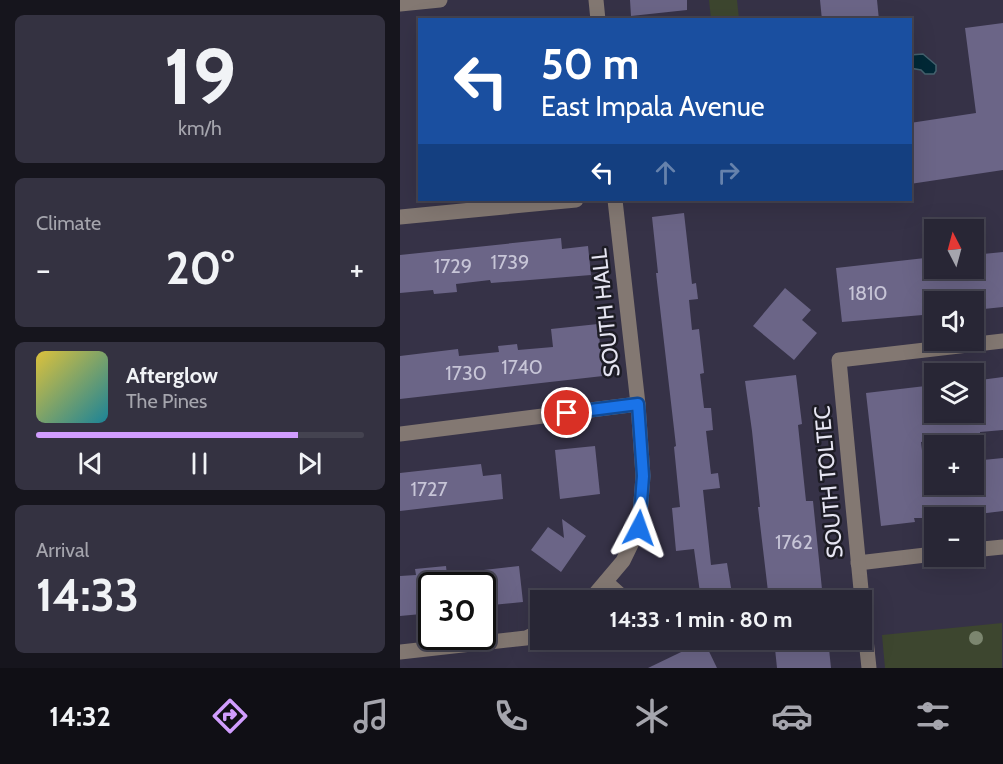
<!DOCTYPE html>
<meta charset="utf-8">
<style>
:root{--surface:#282635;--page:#343241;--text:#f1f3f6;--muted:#a5a5ad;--line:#444350;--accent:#d19dfe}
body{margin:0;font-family:Cabin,sans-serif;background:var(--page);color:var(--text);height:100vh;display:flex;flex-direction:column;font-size:22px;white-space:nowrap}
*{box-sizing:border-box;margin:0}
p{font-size:20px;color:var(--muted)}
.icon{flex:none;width:33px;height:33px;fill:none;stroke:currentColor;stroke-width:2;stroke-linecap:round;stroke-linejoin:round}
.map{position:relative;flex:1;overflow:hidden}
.details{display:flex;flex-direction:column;gap:15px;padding:15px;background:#16151d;width:400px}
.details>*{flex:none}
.banner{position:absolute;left:18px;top:18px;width:494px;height:183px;border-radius:0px;box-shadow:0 6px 24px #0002,0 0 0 2px var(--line);background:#1a4fa0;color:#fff;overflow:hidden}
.needle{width:39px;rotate:354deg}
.fabs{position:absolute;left:524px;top:219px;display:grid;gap:12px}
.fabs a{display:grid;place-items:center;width:60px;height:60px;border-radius:0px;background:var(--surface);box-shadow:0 6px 24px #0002,0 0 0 2px var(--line);font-size:30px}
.speed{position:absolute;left:18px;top:572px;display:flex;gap:12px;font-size:30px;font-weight:700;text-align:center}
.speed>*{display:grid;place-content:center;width:78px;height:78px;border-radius:50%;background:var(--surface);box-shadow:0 6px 24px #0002,0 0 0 2px var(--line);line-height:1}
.speed .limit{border:3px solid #111;border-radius:9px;background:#fff;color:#111}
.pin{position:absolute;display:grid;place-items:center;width:51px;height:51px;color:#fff;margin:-26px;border:3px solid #fff;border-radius:50%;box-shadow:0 2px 6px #0007}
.me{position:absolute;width:66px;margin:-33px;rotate:4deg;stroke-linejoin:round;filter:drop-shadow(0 0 4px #0008)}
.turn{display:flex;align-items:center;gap:21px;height:126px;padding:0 24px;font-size:27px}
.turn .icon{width:78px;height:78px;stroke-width:2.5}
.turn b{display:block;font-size:42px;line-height:51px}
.lanes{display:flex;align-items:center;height:57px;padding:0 24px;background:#0003;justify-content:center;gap:30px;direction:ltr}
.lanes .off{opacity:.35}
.big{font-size:45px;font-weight:800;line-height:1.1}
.details .widget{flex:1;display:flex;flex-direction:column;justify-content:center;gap:9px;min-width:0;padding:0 21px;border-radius:9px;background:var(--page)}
.details .dial{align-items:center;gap:0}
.dial b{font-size:78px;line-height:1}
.song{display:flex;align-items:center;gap:18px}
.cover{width:72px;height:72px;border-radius:9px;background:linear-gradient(135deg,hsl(50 70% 55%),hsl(190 70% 35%))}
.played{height:6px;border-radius:3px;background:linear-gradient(90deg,var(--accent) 80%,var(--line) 80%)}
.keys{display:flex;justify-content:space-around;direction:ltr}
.heat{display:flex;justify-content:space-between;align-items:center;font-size:33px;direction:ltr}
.trip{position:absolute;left:130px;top:590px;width:342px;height:60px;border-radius:0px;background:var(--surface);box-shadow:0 6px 24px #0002,0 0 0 2px var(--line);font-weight:800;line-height:60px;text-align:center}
.tab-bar{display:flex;height:96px;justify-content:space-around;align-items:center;background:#100f15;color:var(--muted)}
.tab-bar .icon{width:42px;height:42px}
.tab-bar .current{color:var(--accent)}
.tab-bar b{font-size:27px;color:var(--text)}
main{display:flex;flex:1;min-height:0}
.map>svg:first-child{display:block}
</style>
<main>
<section class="details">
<div class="widget dial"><b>19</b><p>km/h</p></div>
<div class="widget"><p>Climate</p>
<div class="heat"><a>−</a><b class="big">20°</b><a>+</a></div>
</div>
<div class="widget">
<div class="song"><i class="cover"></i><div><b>Afterglow</b><p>The Pines</p></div></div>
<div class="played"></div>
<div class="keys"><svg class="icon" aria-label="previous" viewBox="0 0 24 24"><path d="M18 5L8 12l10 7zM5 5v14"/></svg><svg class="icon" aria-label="pause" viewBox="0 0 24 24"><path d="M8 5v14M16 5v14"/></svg><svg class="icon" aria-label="next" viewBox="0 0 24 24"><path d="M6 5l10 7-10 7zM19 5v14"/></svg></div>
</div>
<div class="widget"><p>Arrival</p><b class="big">14:33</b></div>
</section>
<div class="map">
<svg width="603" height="668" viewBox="0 0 603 668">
<rect width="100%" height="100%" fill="#363247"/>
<g fill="#3d462f">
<polygon points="309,0 337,0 339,19 311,19"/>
<polygon points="602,623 602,668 485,668 482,635"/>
</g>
<polygon fill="#002836" stroke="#45616e" stroke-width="1.5" points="523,54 536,65 536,71 534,74 525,74 521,70 510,68 510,55"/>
<g fill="#6b6587">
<polygon points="230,0 287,0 287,10 231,16"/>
<polygon points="420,0 477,0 479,20 422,20"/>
<polygon points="603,23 603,170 510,184 510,123 576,113 565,28"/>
<polygon points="284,213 292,284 296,283 298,299 289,300 292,330 299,329 304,373 300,374 304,408 311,408 313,430 306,431 311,474 318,473 320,488 303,490 311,565 327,563 333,600 301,600 294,549 276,551 272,508 280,507 274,447 276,446 256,273 258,273 252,217"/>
<polygon points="161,238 162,249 188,246 191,275 91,283 90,280 56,284 57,292 34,294 33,290 0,293 0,255"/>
<polygon points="603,252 603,307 574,310 574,302 534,302 534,314 442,322 436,268 534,257 534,268 573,268 573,255"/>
<polygon points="385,288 411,310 402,320 417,333 394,360 353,326"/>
<polygon points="198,324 203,376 0,399 0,356 58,349 59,356 99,352 98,346 117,344 118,350 153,347 151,329"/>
<polygon points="396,375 402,424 398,425 406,501 413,501 423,599 369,600 358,507 360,507 352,431 345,381"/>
<polygon points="603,377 603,430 580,432 580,436 521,442 526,484 573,484 573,461 603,458 603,511 546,518 514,518 515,522 481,526 466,393 534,385 534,412 573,412 573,381"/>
<polygon points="195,446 200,494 160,499 155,450"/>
<polygon points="81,464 83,476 101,474 103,499 0,511 0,473"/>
<polygon points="162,519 186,536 161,572 131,550 148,527 164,538"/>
<polygon points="46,566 48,585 32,585 32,613 0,616 0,576 16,575 15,569"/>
<polygon points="119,566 123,602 82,606 82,585 77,585 75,571"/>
<polygon points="374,639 428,639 431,668 377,668"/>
<polygon points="304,641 317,668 248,668"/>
</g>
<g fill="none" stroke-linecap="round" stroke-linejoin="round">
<g stroke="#837872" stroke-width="15">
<polyline points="196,0 198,20"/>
<polyline points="0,4 40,0"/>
<polyline points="0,217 176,200"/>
<polyline points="0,434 238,404"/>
<polyline points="573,550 603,547"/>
<polyline points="458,563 534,554"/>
<polyline points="206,582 226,600"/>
<polyline points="190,600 223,561 239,528 243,476 238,404 215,200"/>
<polyline points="462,600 439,360 603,341"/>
<polyline points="462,601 469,668"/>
<polyline points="0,652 126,638 141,631"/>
</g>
</g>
<circle fill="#7c866f" cx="576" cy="638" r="7"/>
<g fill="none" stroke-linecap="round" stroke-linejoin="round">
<defs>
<polyline id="route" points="167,413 238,404 243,476 239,528"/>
</defs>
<use href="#route" stroke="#114b97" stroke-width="15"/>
<use href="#route" stroke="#1a73e8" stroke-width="10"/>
</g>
<g text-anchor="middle" stroke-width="5" stroke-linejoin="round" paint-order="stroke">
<g font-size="20" fill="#c7c5d7">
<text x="110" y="269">1739</text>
<text x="53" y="273">1729</text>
<text x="468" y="300">1810</text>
<text x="122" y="374">1740</text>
<text x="66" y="380">1730</text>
<text x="29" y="496">1727</text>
<text x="394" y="549">1762</text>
</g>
<g font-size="22" fill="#e6e5f2" stroke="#1d1c25">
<text transform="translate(205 313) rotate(-96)" y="8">SOUTH HALL</text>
<text transform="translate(428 482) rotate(-95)" y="8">SOUTH TOLTEC</text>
</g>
</g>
</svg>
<div class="fabs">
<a><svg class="needle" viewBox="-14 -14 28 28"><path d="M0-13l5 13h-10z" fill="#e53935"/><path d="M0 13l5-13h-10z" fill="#a5a5ad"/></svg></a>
<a><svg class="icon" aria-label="sound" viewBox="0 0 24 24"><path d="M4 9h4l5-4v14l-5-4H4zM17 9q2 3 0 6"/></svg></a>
<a><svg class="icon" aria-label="layers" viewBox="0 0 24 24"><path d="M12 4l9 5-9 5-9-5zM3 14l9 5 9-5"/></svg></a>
<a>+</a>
<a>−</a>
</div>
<div class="speed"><div class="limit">30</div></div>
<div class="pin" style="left:167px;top:413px;background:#d93025"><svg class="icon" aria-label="arrive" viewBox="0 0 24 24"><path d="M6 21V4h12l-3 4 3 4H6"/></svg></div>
<svg class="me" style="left:239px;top:528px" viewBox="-20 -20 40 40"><path d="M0-17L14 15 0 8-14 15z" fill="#1a73e8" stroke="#fff" stroke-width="4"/></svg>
<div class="trip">14:33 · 1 min · 80 m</div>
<div class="banner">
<div class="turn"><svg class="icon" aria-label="left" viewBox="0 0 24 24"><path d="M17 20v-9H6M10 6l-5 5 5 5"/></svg><div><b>50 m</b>East Impala Avenue</div></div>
<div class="lanes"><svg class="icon" aria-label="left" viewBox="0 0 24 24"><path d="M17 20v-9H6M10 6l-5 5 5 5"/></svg><svg class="icon off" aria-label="ahead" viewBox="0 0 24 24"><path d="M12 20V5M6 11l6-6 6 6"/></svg><svg class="icon off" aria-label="right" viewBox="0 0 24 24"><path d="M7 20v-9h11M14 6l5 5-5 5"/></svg></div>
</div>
</div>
</main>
<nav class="tab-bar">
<b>14:32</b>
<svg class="icon current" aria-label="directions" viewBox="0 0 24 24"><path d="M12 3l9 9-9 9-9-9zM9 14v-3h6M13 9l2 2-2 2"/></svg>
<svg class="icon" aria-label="music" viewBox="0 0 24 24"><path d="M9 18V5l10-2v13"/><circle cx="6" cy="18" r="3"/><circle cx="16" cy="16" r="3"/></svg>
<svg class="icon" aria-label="phone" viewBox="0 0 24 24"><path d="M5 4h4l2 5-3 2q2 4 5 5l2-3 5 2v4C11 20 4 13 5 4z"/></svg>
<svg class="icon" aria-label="climate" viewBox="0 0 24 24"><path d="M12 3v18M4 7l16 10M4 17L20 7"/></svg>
<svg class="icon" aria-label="car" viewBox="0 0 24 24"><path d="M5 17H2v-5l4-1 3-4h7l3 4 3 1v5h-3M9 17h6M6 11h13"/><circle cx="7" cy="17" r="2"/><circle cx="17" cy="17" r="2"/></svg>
<svg class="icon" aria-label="filters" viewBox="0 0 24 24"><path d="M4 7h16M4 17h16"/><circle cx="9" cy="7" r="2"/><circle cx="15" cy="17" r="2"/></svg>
</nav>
